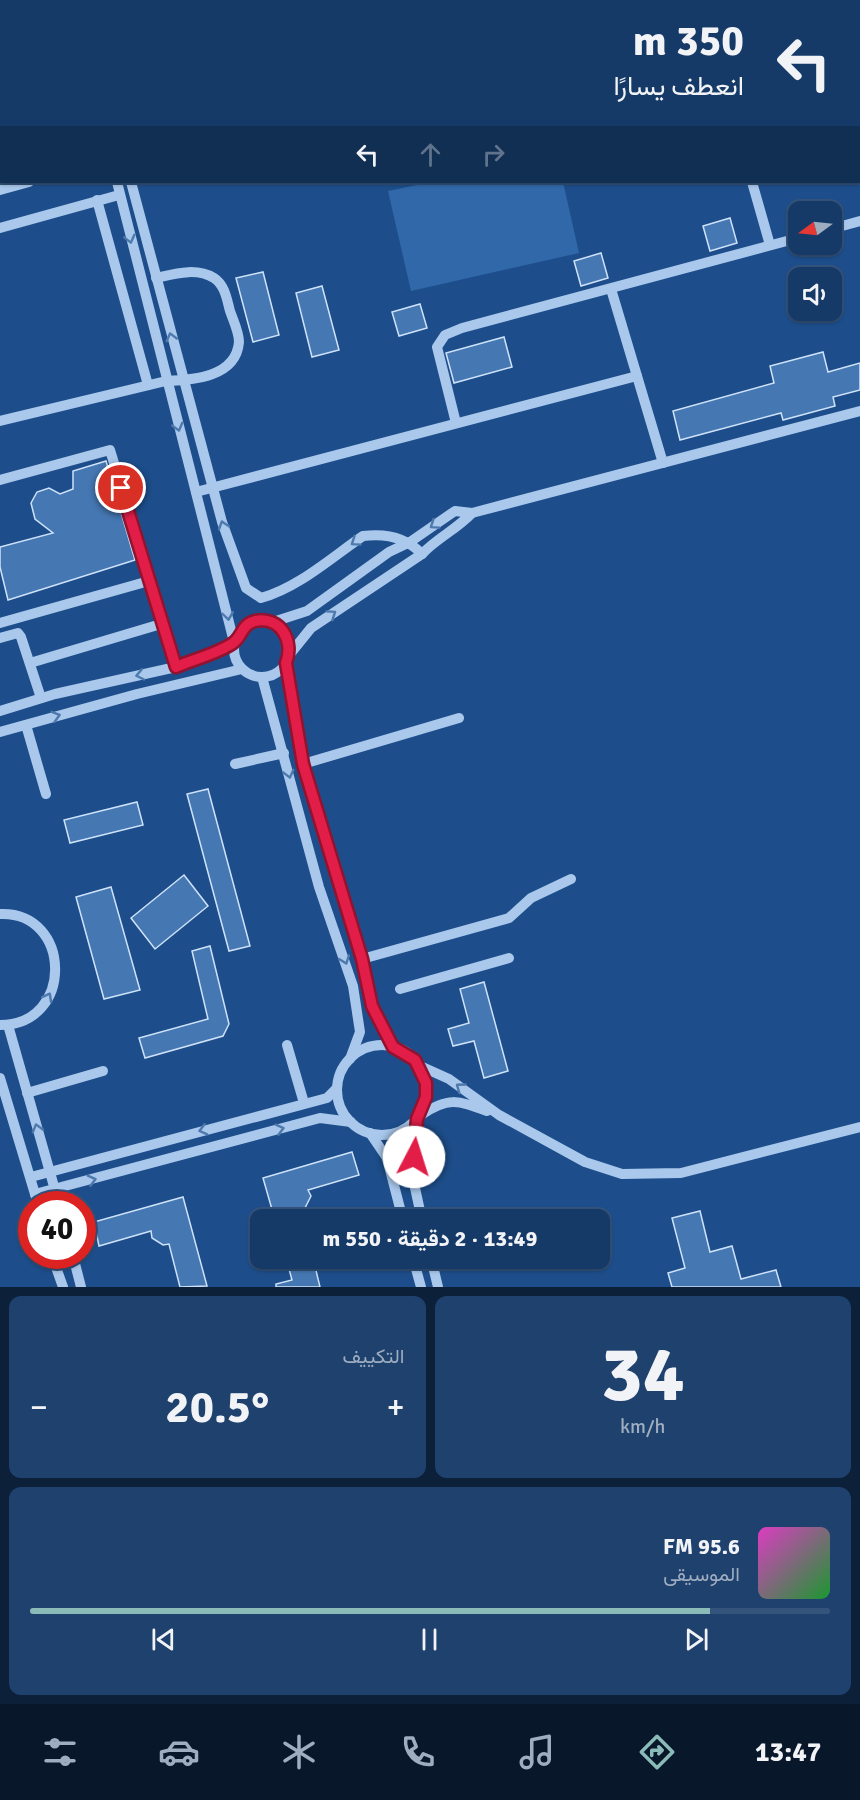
<!DOCTYPE html>
<html lang="ar">
<meta charset="utf-8">
<style>
:root{--surface:#163a68;--page:#1f416e;--text:#f1f3f6;--muted:#9eadc0;--line:#35547c;--accent:#8bbbb9}
body{margin:0;font-family:Signika,Vazirmatn,sans-serif;background:var(--page);color:var(--text);direction:rtl;height:100vh;display:flex;flex-direction:column;font-size:22px;white-space:nowrap}
*{box-sizing:border-box;margin:0}
p{font-size:20px;color:var(--muted)}
.icon{flex:none;width:33px;height:33px;fill:none;stroke:currentColor;stroke-width:2;stroke-linecap:round;stroke-linejoin:round}
.map{position:relative;height:1287px;overflow:hidden;direction:ltr}
.panel{display:flex;flex-direction:column;gap:9px;padding:9px;background:#0c2039;flex:1}
.panel>*{flex:none}
.hud{position:absolute;left:0px;top:0px;width:861px;height:183px;box-shadow:0 2px 4px #0004,0 0 0 2px var(--line);direction:rtl;background:#163a68;color:var(--text);overflow:hidden}
.needle{width:39px;rotate:255deg}
.fabs{position:absolute;left:788px;top:201px;display:grid;gap:12px}
.fabs a{display:grid;place-items:center;width:54px;height:54px;border-radius:12px;background:var(--surface);box-shadow:0 2px 4px #0004,0 0 0 2px var(--line);font-size:30px}
.speed{position:absolute;left:18px;top:1191px;display:flex;gap:12px;font-size:30px;font-weight:700;text-align:center}
.speed>*{display:grid;place-content:center;width:78px;height:78px;border-radius:50%;background:var(--surface);box-shadow:0 2px 4px #0004,0 0 0 2px var(--line);line-height:1}
.speed .limit{border:9px solid #d22;background:#fff;color:#111}
.pin{position:absolute;display:grid;place-items:center;width:51px;height:51px;color:#fff;margin:-26px;border:3px solid #fff;border-radius:50%;box-shadow:0 2px 6px #0007}
.me{position:absolute;width:66px;margin:-33px;rotate:5deg;stroke-linejoin:round;filter:drop-shadow(0 0 4px #0008)}
.turn{display:flex;align-items:center;gap:21px;height:126px;padding:0 18px;font-size:27px}
.turn .icon{width:78px;height:78px;stroke-width:2.5}
.turn b{display:block;font-size:42px;line-height:51px}
.lanes{display:flex;align-items:center;height:57px;padding:0 18px;background:#0003;justify-content:center;gap:30px;direction:ltr}
.lanes .off{opacity:.35}
.big{font-size:45px;font-weight:700;line-height:1.1}
.panel .card{flex:1;display:flex;flex-direction:column;justify-content:center;gap:9px;min-width:0;padding:0 21px;border-radius:12px;background:var(--page)}
.panel .dial{align-items:center;gap:0}
.dial b{font-size:78px;line-height:1}
.song{display:flex;align-items:center;gap:18px}
.cover{width:72px;height:72px;border-radius:9px;background:linear-gradient(135deg,hsl(310 70% 55%),hsl(130 70% 35%))}
.played{height:6px;border-radius:3px;background:linear-gradient(90deg,var(--accent) 85%,var(--line) 85%)}
.keys{display:flex;justify-content:space-around;direction:ltr}
.heat{display:flex;justify-content:space-between;align-items:center;font-size:33px;direction:ltr}
.panel .tiles{flex:1;display:grid;gap:9px;grid-template-columns:1fr 1fr}
.card:last-child{grid-column:span 2}
.trip{position:absolute;left:250px;top:1209px;width:360px;height:60px;border-radius:12px;background:var(--surface);box-shadow:0 2px 4px #0004,0 0 0 2px var(--line);font-weight:700;line-height:60px;text-align:center;direction:rtl}
.tab-bar{display:flex;height:96px;justify-content:space-around;align-items:center;background:#09172a;color:var(--muted)}
.tab-bar .icon{width:42px;height:42px}
.tab-bar .active{color:var(--accent)}
.tab-bar b{font-size:27px;color:var(--text)}
.map>svg:first-child{display:block}
</style>
<div class="map">
<svg width="860" height="1287" viewBox="0 0 860 1287">
<rect width="100%" height="100%" fill="#1d4e8b"/>
<polygon fill="#3068a9" points="431,182 563,182 579,253 411,291 388,191"/>
<g fill="#4577b3" stroke="#cee2f9" stroke-width="1.5">
<polygon points="730,218 737,243 710,251 703,226"/>
<polygon points="601,253 608,278 581,286 574,261"/>
<polygon points="263,272 279,335 253,342 236,278"/>
<polygon points="322,286 339,350 312,357 296,293"/>
<polygon points="420,304 427,328 399,336 392,312"/>
<polygon points="504,337 512,367 454,383 446,353"/>
<polygon points="823,352 828,372 860,363 860,390 833,397 835,406 783,420 781,413 680,440 673,411 774,383 770,366"/>
<polygon points="106,461 135,560 8,600 0,567 0,547 53,533 35,519 31,503 37,492 49,488 60,494 73,489 73,471"/>
<polygon points="208,789 250,946 229,951 187,794"/>
<polygon points="137,802 143,825 70,843 64,820"/>
<polygon points="184,875 208,906 155,949 131,918"/>
<polygon points="111,887 140,990 104,999 76,897"/>
<polygon points="210,946 229,1024 223,1036 145,1058 139,1038 208,1019 192,951"/>
<polygon points="484,982 508,1071 484,1078 474,1041 453,1046 448,1029 469,1023 460,989"/>
<polygon points="352,1152 359,1175 308,1190 311,1196 305,1208 299,1210 302,1220 275,1220 263,1178"/>
<polygon points="183,1197 207,1286 180,1287 169,1244 163,1245 152,1238 151,1231 99,1246 94,1222"/>
<polygon points="700,1211 710,1252 732,1246 741,1279 776,1270 781,1287 672,1287 668,1273 685,1268 672,1218"/>
<polygon points="286,1258 313,1258 320,1287 276,1287 276,1284 292,1280"/>
</g>
<g fill="none" stroke-linecap="round" stroke-linejoin="round">
<g stroke="#a9c8ec" stroke-width="10">
<polyline points="81,0 82,2"/>
<polyline points="419,0 420,2"/>
<polyline points="704,0 704,2"/>
<polyline points="684,2 689,0"/>
<polyline points="0,167 2,166"/>
<path d="M131 182 222 522 246 588 261 598C298 588 332 557 363 536 386 533 406 537 422 554"/>
<polyline points="752,182 770,245"/>
<polyline points="0,190 29,182"/>
<polyline points="97,200 148,385"/>
<polyline points="0,228 119,195"/>
<polyline points="831,229 860,221"/>
<polyline points="611,289 663,463"/>
<path d="M0 421 166 381C194 380 236 377 239 342 239 332 233 320 230 311 227 300 225 285 214 278 196 267 174 274 156 278"/>
<polyline points="456,423 437,347 445,335 462,328 798,238"/>
<polyline points="0,480 110,450 176,667"/>
<polyline points="196,492 637,376"/>
<polyline points="472,513 860,411"/>
<circle cx="262" cy="649" r="28"/>
<path d="M273 622 307 611 389 552 410 542 455 511 472 513C457 529 437 538 422 554L311 628 290 654"/>
<polyline points="0,623 149,581"/>
<polyline points="0,638 18,633 21,637 41,698"/>
<polyline points="30,663 161,624"/>
<polyline points="286,663 303,764 362,959 372,1006 393,1046"/>
<polyline points="262,677 319,887 353,986 360,1032 350,1059"/>
<polyline points="0,711 55,694 176,667 234,642 117,182"/>
<polyline points="26,725 46,794"/>
<polyline points="0,732 137,694 242,669"/>
<polyline points="235,764 284,753"/>
<polyline points="303,764 459,718"/>
<path d="M0 914C72 911 75 1025 0 1025"/>
<polyline points="362,959 509,918 531,898 571,879"/>
<polyline points="400,989 509,958"/>
<polyline points="8,1025 59,1204"/>
<polyline points="287,1045 304,1103"/>
<circle cx="382" cy="1090" r="45"/>
<polyline points="418,1065 449,1079 499,1115 585,1162 622,1174 681,1173 860,1127"/>
<polyline points="0,1078 38,1204"/>
<polyline points="27,1093 103,1071"/>
<path d="M421 1115C448 1097 457 1100 487 1111"/>
<polyline points="417,1119 412,1174 422,1220"/>
<polyline points="370,1133 387,1158 403,1220"/>
<polyline points="31,1177 327,1098 337,1088"/>
<polyline points="35,1194 320,1118 351,1122"/>
<polyline points="52,1256 63,1287"/>
<polyline points="73,1256 81,1287"/>
<polyline points="413,1258 421,1287"/>
<polyline points="431,1258 438,1287"/>
</g>
</g>
<defs><path id="oneway-chevron" d="M-2-3.5L2.5 0L-2 3.5" fill="none" stroke-width="1.6" stroke-linecap="round" stroke-linejoin="round" transform="scale(1.5)"/></defs>
<g stroke="#4e79ad">
<use href="#oneway-chevron" transform="translate(130 239) rotate(76)"/>
<use href="#oneway-chevron" transform="translate(171 337) rotate(-105)"/>
<use href="#oneway-chevron" transform="translate(178 427) rotate(75)"/>
<use href="#oneway-chevron" transform="translate(223 525) rotate(-108)"/>
<use href="#oneway-chevron" transform="translate(434 525) rotate(146)"/>
<use href="#oneway-chevron" transform="translate(355 542) rotate(146)"/>
<use href="#oneway-chevron" transform="translate(332 614) rotate(-34)"/>
<use href="#oneway-chevron" transform="translate(228 616) rotate(82)"/>
<use href="#oneway-chevron" transform="translate(140 675) rotate(168)"/>
<use href="#oneway-chevron" transform="translate(56 716) rotate(-16)"/>
<use href="#oneway-chevron" transform="translate(289 774) rotate(76)"/>
<use href="#oneway-chevron" transform="translate(345 960) rotate(70)"/>
<use href="#oneway-chevron" transform="translate(48 997) rotate(-61)"/>
<use href="#oneway-chevron" transform="translate(460 1087) rotate(-144)"/>
<use href="#oneway-chevron" transform="translate(37 1128) rotate(-106)"/>
<use href="#oneway-chevron" transform="translate(280 1129) rotate(-15)"/>
<use href="#oneway-chevron" transform="translate(203 1130) rotate(165)"/>
<use href="#oneway-chevron" transform="translate(92 1180) rotate(-15)"/>
</g>
<g fill="none" stroke-linecap="round" stroke-linejoin="round">
<defs>
<path id="route" d="M121 488 176 667C194 659 217 654 233 643 242 637 242 624 255 621 282 616 294 642 286 663L303 764 362 959 372 1006 393 1047 415 1060 426 1083V1097L417 1119 414 1157"/>
</defs>
<use href="#route" stroke="#92132f" stroke-width="15"/>
<use href="#route" stroke="#e11d48" stroke-width="10"/>
</g>
</svg>
<div class="fabs">
<a><svg class="needle" viewBox="-14 -14 28 28"><path d="M0-13l5 13h-10z" fill="#e53935"/><path d="M0 13l5-13h-10z" fill="#9eadc0"/></svg></a>
<a><svg class="icon" aria-label="sound" viewBox="0 0 24 24"><path d="M4 9h4l5-4v14l-5-4H4zM17 9q2 3 0 6"/></svg></a>
</div>
<div class="speed"><div class="limit">40</div></div>
<div class="pin" style="left:121px;top:488px;background:#d93025"><svg class="icon" aria-label="arrive" viewBox="0 0 24 24"><path d="M6 21V4h12l-3 4 3 4H6"/></svg></div>
<svg class="me" style="left:414px;top:1157px" viewBox="-20 -20 40 40"><circle r="19" fill="#fff"/><path d="M0-13L10 11 0 6-10 11z" fill="#e11d48"/></svg>
<div class="trip">13:49 · 2 دقيقة · 550 m</div>
<div class="hud">
<div class="turn"><svg class="icon" aria-label="left" viewBox="0 0 24 24"><path d="M17 20v-9H6M10 6l-5 5 5 5"/></svg><div><b>350 m</b>انعطف يسارًا</div></div>
<div class="lanes"><svg class="icon" aria-label="left" viewBox="0 0 24 24"><path d="M17 20v-9H6M10 6l-5 5 5 5"/></svg><svg class="icon off" aria-label="ahead" viewBox="0 0 24 24"><path d="M12 20V5M6 11l6-6 6 6"/></svg><svg class="icon off" aria-label="right" viewBox="0 0 24 24"><path d="M7 20v-9h11M14 6l5 5-5 5"/></svg></div>
</div>
</div>
<section class="panel">
<div class="tiles">
<div class="card dial"><b>34</b><p>km/h</p></div>
<div class="card"><p>التكييف</p>
<div class="heat"><a>−</a><b class="big">20.5°</b><a>+</a></div>
</div>
<div class="card">
<div class="song"><i class="cover"></i><div><b>95.6 FM</b><p>الموسيقى</p></div></div>
<div class="played"></div>
<div class="keys"><svg class="icon" aria-label="previous" viewBox="0 0 24 24"><path d="M18 5L8 12l10 7zM5 5v14"/></svg><svg class="icon" aria-label="pause" viewBox="0 0 24 24"><path d="M8 5v14M16 5v14"/></svg><svg class="icon" aria-label="next" viewBox="0 0 24 24"><path d="M6 5l10 7-10 7zM19 5v14"/></svg></div>
</div>
</div>
</section>
<nav class="tab-bar">
<b>13:47</b>
<svg class="icon active" aria-label="directions" viewBox="0 0 24 24"><path d="M12 3l9 9-9 9-9-9zM9 14v-3h6M13 9l2 2-2 2"/></svg>
<svg class="icon" aria-label="music" viewBox="0 0 24 24"><path d="M9 18V5l10-2v13"/><circle cx="6" cy="18" r="3"/><circle cx="16" cy="16" r="3"/></svg>
<svg class="icon" aria-label="phone" viewBox="0 0 24 24"><path d="M5 4h4l2 5-3 2q2 4 5 5l2-3 5 2v4C11 20 4 13 5 4z"/></svg>
<svg class="icon" aria-label="climate" viewBox="0 0 24 24"><path d="M12 3v18M4 7l16 10M4 17L20 7"/></svg>
<svg class="icon" aria-label="car" viewBox="0 0 24 24"><path d="M5 17H2v-5l4-1 3-4h7l3 4 3 1v5h-3M9 17h6M6 11h13"/><circle cx="7" cy="17" r="2"/><circle cx="17" cy="17" r="2"/></svg>
<svg class="icon" aria-label="filters" viewBox="0 0 24 24"><path d="M4 7h16M4 17h16"/><circle cx="9" cy="7" r="2"/><circle cx="15" cy="17" r="2"/></svg>
</nav>
